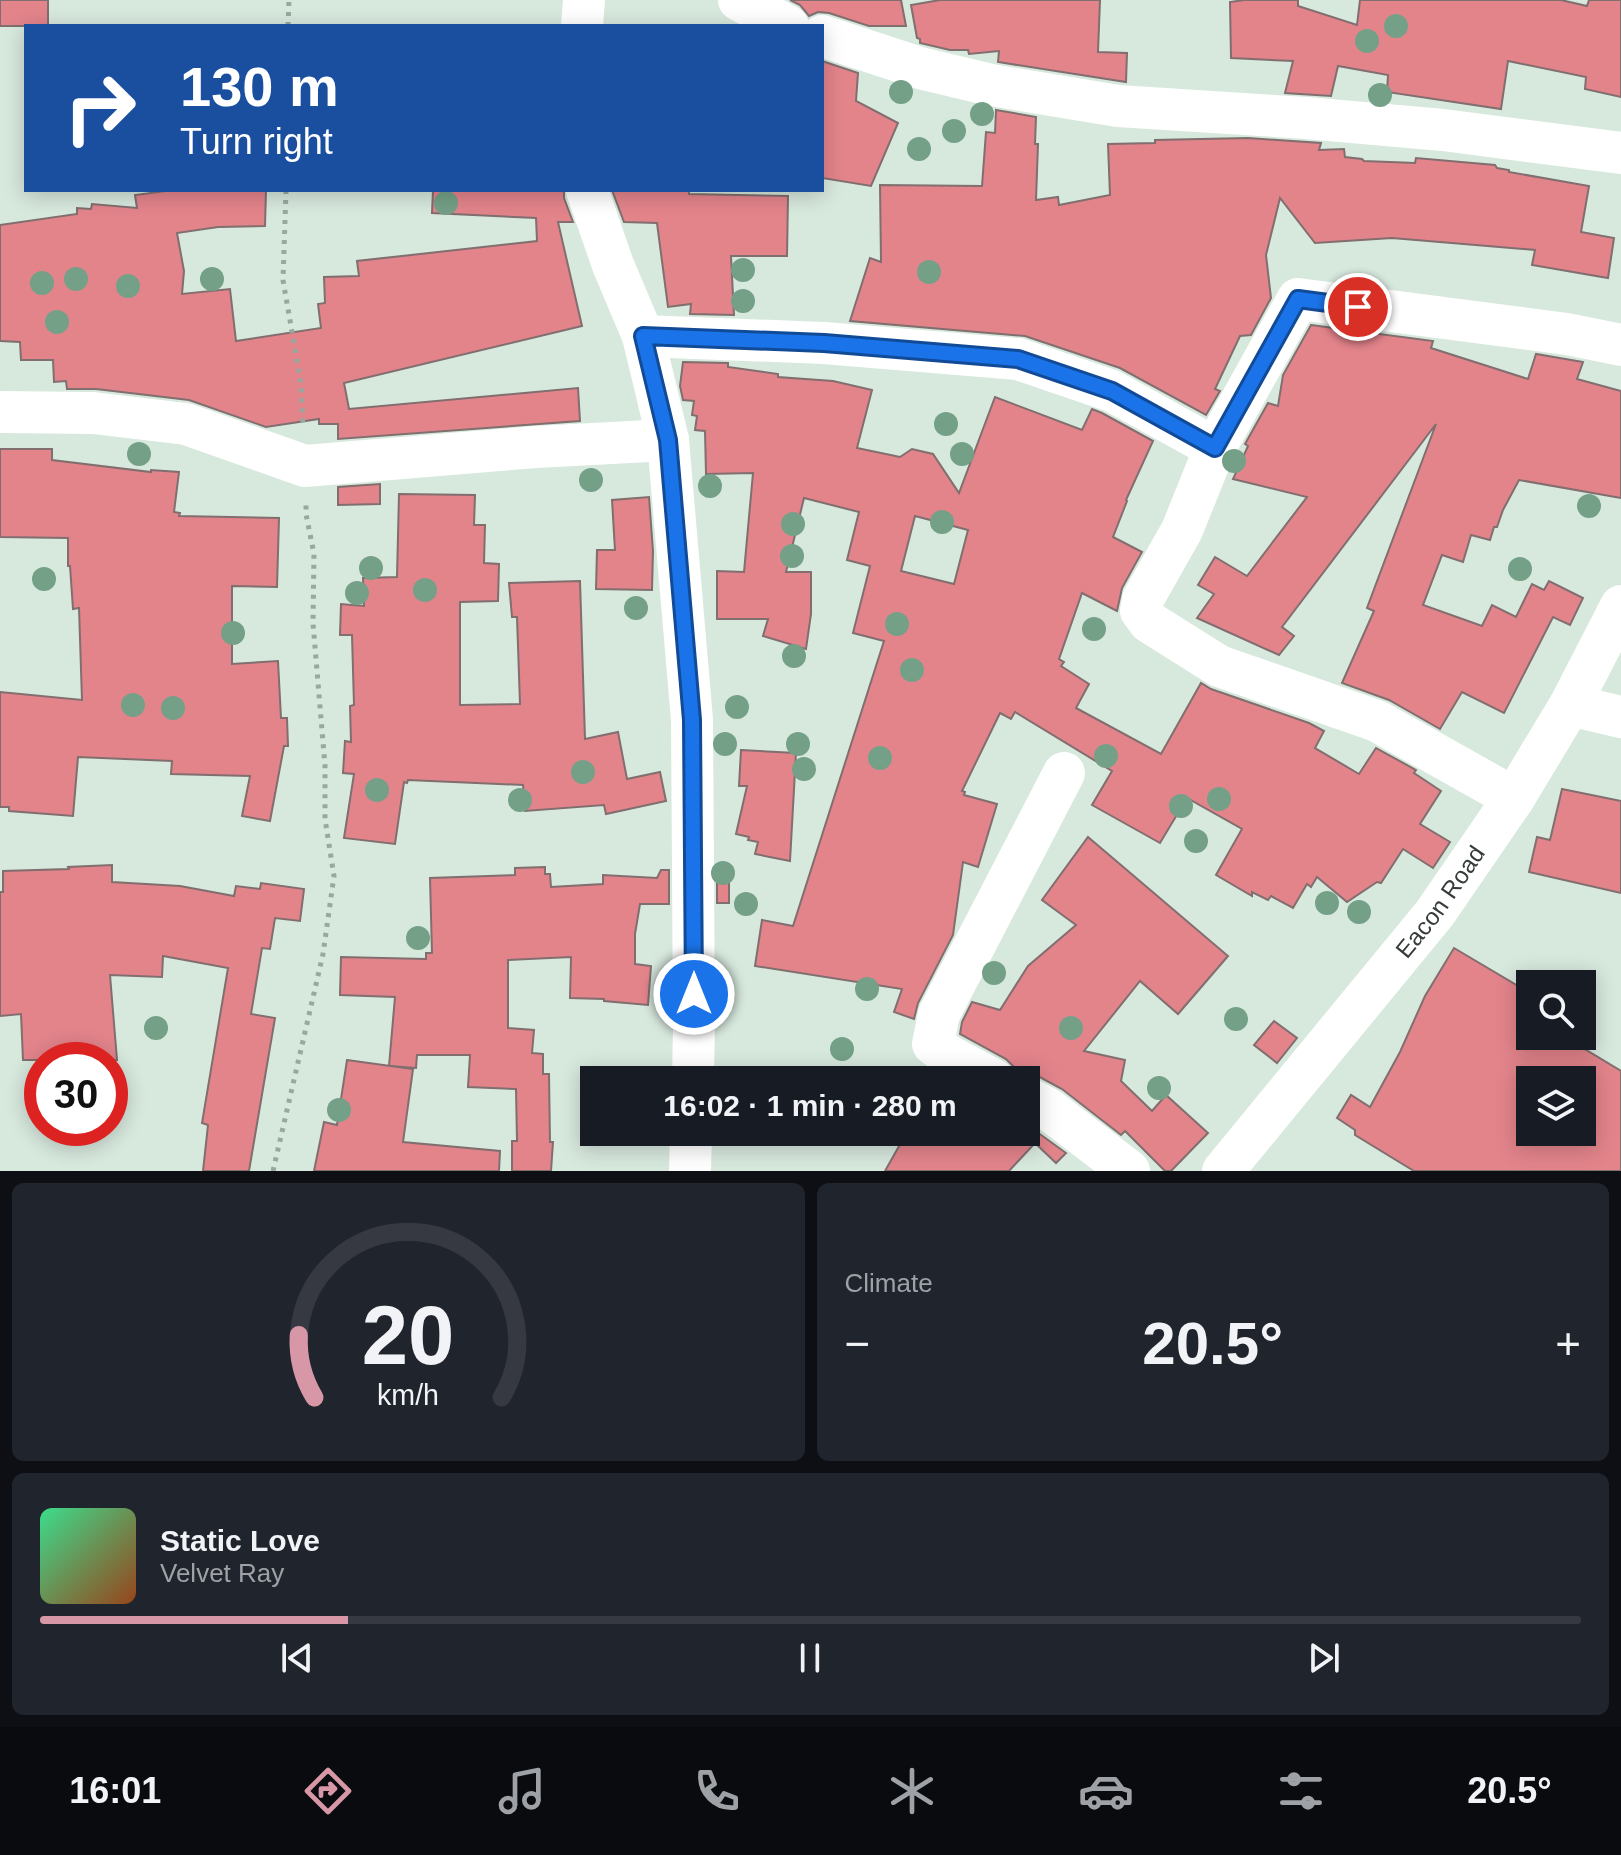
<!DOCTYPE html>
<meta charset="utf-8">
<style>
:root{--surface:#171b24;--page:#20242c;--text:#f1f3f6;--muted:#9ea1a6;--line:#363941;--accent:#d797a6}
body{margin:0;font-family:Helvetica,sans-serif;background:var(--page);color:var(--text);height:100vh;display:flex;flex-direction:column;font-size:30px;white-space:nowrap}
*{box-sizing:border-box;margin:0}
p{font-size:26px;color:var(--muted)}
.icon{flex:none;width:44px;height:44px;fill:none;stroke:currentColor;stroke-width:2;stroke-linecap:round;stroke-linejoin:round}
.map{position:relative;height:1171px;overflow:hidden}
.sheet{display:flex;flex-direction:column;gap:12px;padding:12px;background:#0d0f14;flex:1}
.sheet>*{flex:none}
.banner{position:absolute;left:24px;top:24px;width:800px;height:168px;border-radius:0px;box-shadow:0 4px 20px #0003;background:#1a4fa0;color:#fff;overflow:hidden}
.buttons{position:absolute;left:1516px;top:970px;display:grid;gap:16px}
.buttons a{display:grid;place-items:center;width:80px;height:80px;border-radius:0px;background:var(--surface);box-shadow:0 4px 20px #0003;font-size:40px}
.speed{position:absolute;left:24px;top:1042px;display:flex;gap:16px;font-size:40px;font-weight:700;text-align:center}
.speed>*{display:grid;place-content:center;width:104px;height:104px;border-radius:50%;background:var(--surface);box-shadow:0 4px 20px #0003;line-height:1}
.speed .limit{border:12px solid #d22;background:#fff;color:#111}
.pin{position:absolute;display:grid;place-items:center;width:68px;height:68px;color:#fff;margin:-34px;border:4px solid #fff;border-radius:50%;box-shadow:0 2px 8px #0007}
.me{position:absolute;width:88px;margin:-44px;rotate:0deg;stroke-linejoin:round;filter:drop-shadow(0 0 6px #0008)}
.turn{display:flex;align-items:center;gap:28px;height:168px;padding:0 24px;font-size:36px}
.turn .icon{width:104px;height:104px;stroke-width:2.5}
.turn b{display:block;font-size:56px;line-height:68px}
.big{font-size:60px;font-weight:800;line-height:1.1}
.sheet .tile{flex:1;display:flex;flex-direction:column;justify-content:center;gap:12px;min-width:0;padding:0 28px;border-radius:12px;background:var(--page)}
.sheet .dial{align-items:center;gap:0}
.dial svg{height:208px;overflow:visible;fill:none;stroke:var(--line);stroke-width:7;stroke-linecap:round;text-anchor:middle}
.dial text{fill:var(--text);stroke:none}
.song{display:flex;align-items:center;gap:24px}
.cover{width:96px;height:96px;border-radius:12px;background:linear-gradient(135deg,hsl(150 70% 55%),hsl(20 70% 35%))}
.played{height:8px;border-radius:4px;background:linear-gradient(90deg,var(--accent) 20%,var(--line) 20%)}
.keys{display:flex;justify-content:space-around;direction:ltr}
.heat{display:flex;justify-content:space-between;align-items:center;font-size:44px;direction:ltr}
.sheet .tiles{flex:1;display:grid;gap:12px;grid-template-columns:1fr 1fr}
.tile:last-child{grid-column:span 2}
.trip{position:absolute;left:580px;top:1066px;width:460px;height:80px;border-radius:0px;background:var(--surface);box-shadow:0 4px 20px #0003;font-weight:800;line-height:80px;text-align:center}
.tab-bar{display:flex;height:128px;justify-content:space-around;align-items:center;background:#090b0e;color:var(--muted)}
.tab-bar .icon{width:56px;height:56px}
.tab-bar .selected{color:var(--accent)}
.tab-bar b{font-size:36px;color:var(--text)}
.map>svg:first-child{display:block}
</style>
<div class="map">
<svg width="1621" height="1171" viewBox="0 0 1621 1171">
<rect width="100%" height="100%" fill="#d7e8dd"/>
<g fill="#e3848b" stroke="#816e6f" stroke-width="2" fill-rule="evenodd">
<rect x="0" y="0" width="48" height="26"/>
<polygon points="790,0 901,0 906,26 869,26 829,13 818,12 809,16 800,5"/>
<polygon points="940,0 1100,0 1098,52 1127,53 1126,82 998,62 999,51 969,54 968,50 950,50 920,43 920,39 917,38 911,5"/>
<polygon points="1244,0 1298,0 1298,6 1357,25 1360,0 1561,0 1587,6 1589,0 1621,0 1621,97 1585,89 1586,77 1508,61 1501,109 1387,92 1388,75 1338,66 1331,96 1285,93 1293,61 1231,58 1230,2"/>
<polygon points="822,61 858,73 856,101 898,123 871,186 822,178"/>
<polygon points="996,110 1036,117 1035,144 1038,144 1036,200 1058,197 1059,205 1110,195 1108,144 1155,143 1155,140 1248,138 1321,143 1319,150 1344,149 1345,157 1362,159 1364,161 1415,163 1416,158 1495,165 1497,168 1509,170 1509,172 1589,186 1581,232 1614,238 1608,278 1532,265 1535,250 1392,238 1315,243 1280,198 1266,255 1271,298 1251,335 1240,336 1215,389 1220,391 1206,415 1120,368 1025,336 850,321 870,258 881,262 880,185 982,186 986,132 995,133"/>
<polygon points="173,190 266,190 265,226 218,227 177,233 184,271 182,294 230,289 236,341 321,328 318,304 325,303 324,277 359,276 357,261 537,241 536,218 432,213 433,190 564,190 564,198 573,222 558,222 582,326 344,383 349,409 578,388 580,421 338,439 338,424 319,424 319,419 266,427 189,400 96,389 67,389 66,381 54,382 53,360 21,360 20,342 0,341 0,225 77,214 77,208 91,209 92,204 137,208 135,195"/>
<polygon points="612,190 689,190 689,194 788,196 787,256 731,256 734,315 690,314 691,304 668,307 657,223 624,222"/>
<polygon points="1311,325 1433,341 1431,348 1528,379 1536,354 1583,362 1577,379 1621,391 1621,498 1519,480 1503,510 1497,527 1494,527 1490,540 1471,535 1463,562 1442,555 1423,605 1482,626 1492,605 1516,617 1532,584 1544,590 1549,581 1583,598 1570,625 1553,617 1504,713 1462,692 1440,729 1389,700 1342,683 1374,611 1367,608 1436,424 1282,627 1294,636 1279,655 1197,618 1214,594 1198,585 1215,557 1247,576 1307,497 1233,479 1248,446 1245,444 1268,403 1278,406 1283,375"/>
<path d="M683 362 728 363V367L778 374V377L833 381 872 390 857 448 900 457 912 449 933 454 959 493 995 397 1082 430 1092 409 1102 413 1153 441 1126 500 1127 501 1113 537 1142 552 1122 588 1117 611 1082 593 1059 659 1064 662 1061 666 1089 684 1076 708 1161 754 1201 683 1211 689 1309 723 1324 731 1315 748 1359 774 1376 748 1416 770 1414 773 1441 791 1420 824 1450 842 1433 868 1403 849 1381 883 1377 882 1347 902 1317 877 1311 887 1307 884 1293 908 1271 896 1268 900 1252 892V896L1216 875 1242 829 1187 798 1160 843 1092 805 1112 771 1015 712 1011 719 1000 713 962 791 965 792 964 795 997 804 978 867 963 862 953 935 918 1003 914 1019 894 1012 902 989 755 966 762 920 793 926 884 641 853 633 870 566 847 560 859 512 804 498 786 572H811V614L806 649 763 636 768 619H717V571L744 572 753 473 706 474 705 431 695 430 697 416 692 415 694 401 683 400 680 386ZM915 516 968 530 954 584 901 571Z"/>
<polygon points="0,449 52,449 52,460 151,472 151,470 179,472 174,512 180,513 179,516 279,518 277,587 232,586 232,664 278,661 281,718 287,718 288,746 284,746 270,821 242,816 250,776 171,774 172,761 78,757 73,816 9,811 9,807 0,807 0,692 82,700 79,608 73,609 70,566 68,566 68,538 0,537"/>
<polygon points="380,484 380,504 338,505 338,487"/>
<polygon points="399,494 475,495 474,525 485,525 484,563 499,564 498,601 460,602 460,705 520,704 517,617 512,617 509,583 580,581 585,739 618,732 627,779 660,772 666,801 606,814 604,805 525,811 523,785 408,780 407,783 404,782 395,844 344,838 354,774 343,773 345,741 351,742 350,706 354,705 352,635 340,635 341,604 364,606 363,578 397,577"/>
<polygon points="649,497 653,551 652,590 596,589 597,550 615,550 612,500"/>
<polygon points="741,750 796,753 790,861 755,854 758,842 748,840 749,837 736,834 747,786 739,786"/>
<polygon points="1562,789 1621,801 1621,893 1529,872 1537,837 1550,840"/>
<polygon points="1088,837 1228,956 1178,1014 1140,981 1084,1051 1125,1060 1121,1081 1152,1111 1166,1095 1208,1133 1171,1171 1165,1171 1125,1131 1121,1135 1062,1089 1036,1075 1026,1073 1017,1075 1014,1067 1006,1059 960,1034 962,1022 972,1002 1000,1010 1028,966 1076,925 1042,900"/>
<polygon points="112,865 112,882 180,886 234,896 236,886 260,889 261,883 304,889 300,921 275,918 270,949 262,948 251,1014 275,1018 249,1171 203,1171 208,1125 202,1123 228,968 163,956 162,977 110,975 117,1060 23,1060 21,1014 0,1016 0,892 3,892 3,871 69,869 68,867"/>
<polygon points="545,867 545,874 550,874 551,887 603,884 603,875 657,878 661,870 669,870 669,904 640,904 635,934 635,964 651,966 648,1005 604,1001 604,999 570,998 571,957 508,960 508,1028 534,1030 532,1053 543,1054 543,1074 549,1074 550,1142 553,1142 551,1171 512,1171 512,1141 517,1141 516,1089 468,1087 470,1055 417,1055 416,1068 389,1066 395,997 340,995 341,957 426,959 426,953 432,953 430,878 515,875 515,868"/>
<polygon points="717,881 729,882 729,903 717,903"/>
<path d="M1454 948 1530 993V1036H1563L1621 1071V1171H1414L1355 1135V1130L1337 1118 1351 1095 1370 1107 1400 1052 1425 996ZM1530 1080H1582V1132H1530Z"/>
<polygon points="1274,1021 1297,1038 1277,1063 1254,1045"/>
<polygon points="347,1060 413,1069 403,1142 500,1151 499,1171 314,1171 324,1122 337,1125"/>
<polygon points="1026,1124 1066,1153 1056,1163 1035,1143 1009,1171 885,1171 907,1132 1026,1132"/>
</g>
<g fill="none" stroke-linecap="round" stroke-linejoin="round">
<g stroke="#9aa79e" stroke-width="5" stroke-dasharray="4 6" stroke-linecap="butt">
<polyline points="288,26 289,0"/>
<polyline points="286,190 283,280 301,384 303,427"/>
<polyline points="273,1171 323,954 334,876 325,819 325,766 313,623 314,554 306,514 306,501"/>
</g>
<g stroke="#fff" stroke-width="42">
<polyline points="739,0 788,26"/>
<polyline points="582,26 584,0"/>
<polyline points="822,36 920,68 991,85 1118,106 1306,118 1443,130 1621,153"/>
<polyline points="587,190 613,265 643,336 668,440 692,720 694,1024 693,1080"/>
<polyline points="643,336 824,343 1018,359 1112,391 1215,448"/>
<polyline points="0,412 93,413 186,424 305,466 536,447 668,440"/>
<polyline points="1570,705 1621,717"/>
<polyline points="1514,798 1377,721 1219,666 1149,622 1141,611 1143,599 1182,530 1215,448 1298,299 1567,334 1621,345"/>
<polyline points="994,1080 949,1056 933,1044 939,1014 1064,773"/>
<polyline points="1026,1097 1047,1108 1129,1171"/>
<polyline points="690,1171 691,1132"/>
<path id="s1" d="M1223 1171 1435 913 1514 798 1570 705 1621 606"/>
</g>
</g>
<g fill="#74a087">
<circle cx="1396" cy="26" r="12"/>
<circle cx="1367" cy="41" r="12"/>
<circle cx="901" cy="92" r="12"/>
<circle cx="1380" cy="95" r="12"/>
<circle cx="982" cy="114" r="12"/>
<circle cx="954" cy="131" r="12"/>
<circle cx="919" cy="149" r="12"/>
<circle cx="446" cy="203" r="12"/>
<circle cx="743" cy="270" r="12"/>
<circle cx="929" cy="272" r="12"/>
<circle cx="76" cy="279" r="12"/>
<circle cx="212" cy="279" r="12"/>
<circle cx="42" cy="283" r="12"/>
<circle cx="128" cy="286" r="12"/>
<circle cx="743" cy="301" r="12"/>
<circle cx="57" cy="322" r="12"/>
<circle cx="946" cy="424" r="12"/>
<circle cx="139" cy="454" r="12"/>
<circle cx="962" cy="454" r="12"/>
<circle cx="1234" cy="461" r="12"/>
<circle cx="591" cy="480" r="12"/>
<circle cx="710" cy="486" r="12"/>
<circle cx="1589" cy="506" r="12"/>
<circle cx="942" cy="522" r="12"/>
<circle cx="793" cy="524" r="12"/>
<circle cx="792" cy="556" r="12"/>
<circle cx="371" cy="568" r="12"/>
<circle cx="1520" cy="569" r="12"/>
<circle cx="44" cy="579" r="12"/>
<circle cx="425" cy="590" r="12"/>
<circle cx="357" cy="593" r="12"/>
<circle cx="636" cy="608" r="12"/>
<circle cx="897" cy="624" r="12"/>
<circle cx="1094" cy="629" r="12"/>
<circle cx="233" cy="633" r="12"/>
<circle cx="794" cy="656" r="12"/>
<circle cx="912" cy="670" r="12"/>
<circle cx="133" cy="705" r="12"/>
<circle cx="737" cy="707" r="12"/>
<circle cx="173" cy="708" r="12"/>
<circle cx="725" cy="744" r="12"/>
<circle cx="798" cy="744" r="12"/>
<circle cx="1106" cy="756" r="12"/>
<circle cx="880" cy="758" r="12"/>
<circle cx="804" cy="769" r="12"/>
<circle cx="583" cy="772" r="12"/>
<circle cx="377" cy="790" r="12"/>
<circle cx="1219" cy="799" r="12"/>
<circle cx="520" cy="800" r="12"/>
<circle cx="1181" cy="806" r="12"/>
<circle cx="1196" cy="841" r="12"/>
<circle cx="723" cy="873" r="12"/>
<circle cx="1327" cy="903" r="12"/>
<circle cx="746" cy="904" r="12"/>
<circle cx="1359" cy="912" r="12"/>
<circle cx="418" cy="938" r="12"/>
<circle cx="994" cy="973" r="12"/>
<circle cx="867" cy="989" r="12"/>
<circle cx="1236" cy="1019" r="12"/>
<circle cx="156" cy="1028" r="12"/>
<circle cx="1071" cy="1028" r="12"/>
<circle cx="842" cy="1049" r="12"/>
<circle cx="1159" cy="1088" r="12"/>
<circle cx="339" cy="1110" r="12"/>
</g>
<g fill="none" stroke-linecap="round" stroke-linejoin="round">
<defs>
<polyline id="route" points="694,994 692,720 668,440 643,336 824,343 1018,359 1112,391 1215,448 1298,299 1358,307"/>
</defs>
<use href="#route" stroke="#114b97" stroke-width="20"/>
<use href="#route" stroke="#1a73e8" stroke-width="14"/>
</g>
<g text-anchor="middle" stroke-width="8" stroke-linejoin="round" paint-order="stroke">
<g font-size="24" fill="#363d38" stroke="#d7e8dd">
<text dy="8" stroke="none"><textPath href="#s1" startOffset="346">Eacon Road</textPath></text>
</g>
</g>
</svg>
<div class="buttons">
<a><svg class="icon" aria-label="search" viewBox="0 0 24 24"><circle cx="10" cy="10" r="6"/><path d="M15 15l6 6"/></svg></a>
<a><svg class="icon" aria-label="layers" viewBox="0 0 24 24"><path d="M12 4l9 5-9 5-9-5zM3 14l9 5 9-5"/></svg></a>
</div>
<div class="speed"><div class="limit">30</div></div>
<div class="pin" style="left:1358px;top:307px;background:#d93025"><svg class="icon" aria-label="arrive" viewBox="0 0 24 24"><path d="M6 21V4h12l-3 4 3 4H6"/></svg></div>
<svg class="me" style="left:694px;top:994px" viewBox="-20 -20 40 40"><circle r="17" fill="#1a73e8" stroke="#fff" stroke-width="3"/><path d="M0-11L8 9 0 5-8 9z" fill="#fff"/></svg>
<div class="trip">16:02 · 1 min · 280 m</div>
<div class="banner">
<div class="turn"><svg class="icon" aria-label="right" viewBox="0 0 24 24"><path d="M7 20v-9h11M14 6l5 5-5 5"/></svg><div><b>130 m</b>Turn right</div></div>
</div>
</div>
<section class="sheet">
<div class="tiles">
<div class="tile dial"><svg viewBox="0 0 100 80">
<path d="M14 69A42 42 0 1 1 86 69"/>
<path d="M14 69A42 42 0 0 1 8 45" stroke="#d797a6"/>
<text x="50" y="56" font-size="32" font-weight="700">20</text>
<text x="50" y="72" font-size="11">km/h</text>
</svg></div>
<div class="tile"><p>Climate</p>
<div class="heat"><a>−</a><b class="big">20.5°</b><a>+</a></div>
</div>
<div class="tile">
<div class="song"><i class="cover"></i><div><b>Static Love</b><p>Velvet Ray</p></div></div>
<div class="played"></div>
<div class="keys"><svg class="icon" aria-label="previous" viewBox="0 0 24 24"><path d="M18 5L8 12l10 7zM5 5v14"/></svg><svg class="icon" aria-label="pause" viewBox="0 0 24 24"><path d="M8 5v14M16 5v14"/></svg><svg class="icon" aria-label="next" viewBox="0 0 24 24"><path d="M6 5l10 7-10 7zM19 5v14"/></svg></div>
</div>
</div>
</section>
<nav class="tab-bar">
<b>16:01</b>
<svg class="icon selected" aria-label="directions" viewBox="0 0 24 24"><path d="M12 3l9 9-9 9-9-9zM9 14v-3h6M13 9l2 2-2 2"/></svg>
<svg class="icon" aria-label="music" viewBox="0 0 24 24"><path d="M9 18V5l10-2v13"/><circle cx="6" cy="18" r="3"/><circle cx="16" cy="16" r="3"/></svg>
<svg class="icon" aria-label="phone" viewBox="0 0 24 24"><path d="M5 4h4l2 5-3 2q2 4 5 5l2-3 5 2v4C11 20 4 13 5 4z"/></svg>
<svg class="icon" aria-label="climate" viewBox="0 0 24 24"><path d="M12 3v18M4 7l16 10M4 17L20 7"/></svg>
<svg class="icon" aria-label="car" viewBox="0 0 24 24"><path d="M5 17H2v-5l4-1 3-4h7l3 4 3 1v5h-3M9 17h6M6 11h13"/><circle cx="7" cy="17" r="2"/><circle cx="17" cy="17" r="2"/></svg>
<svg class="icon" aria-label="filters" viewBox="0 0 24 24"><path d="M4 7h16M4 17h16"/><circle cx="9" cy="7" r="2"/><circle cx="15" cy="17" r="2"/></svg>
<b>20.5°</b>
</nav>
